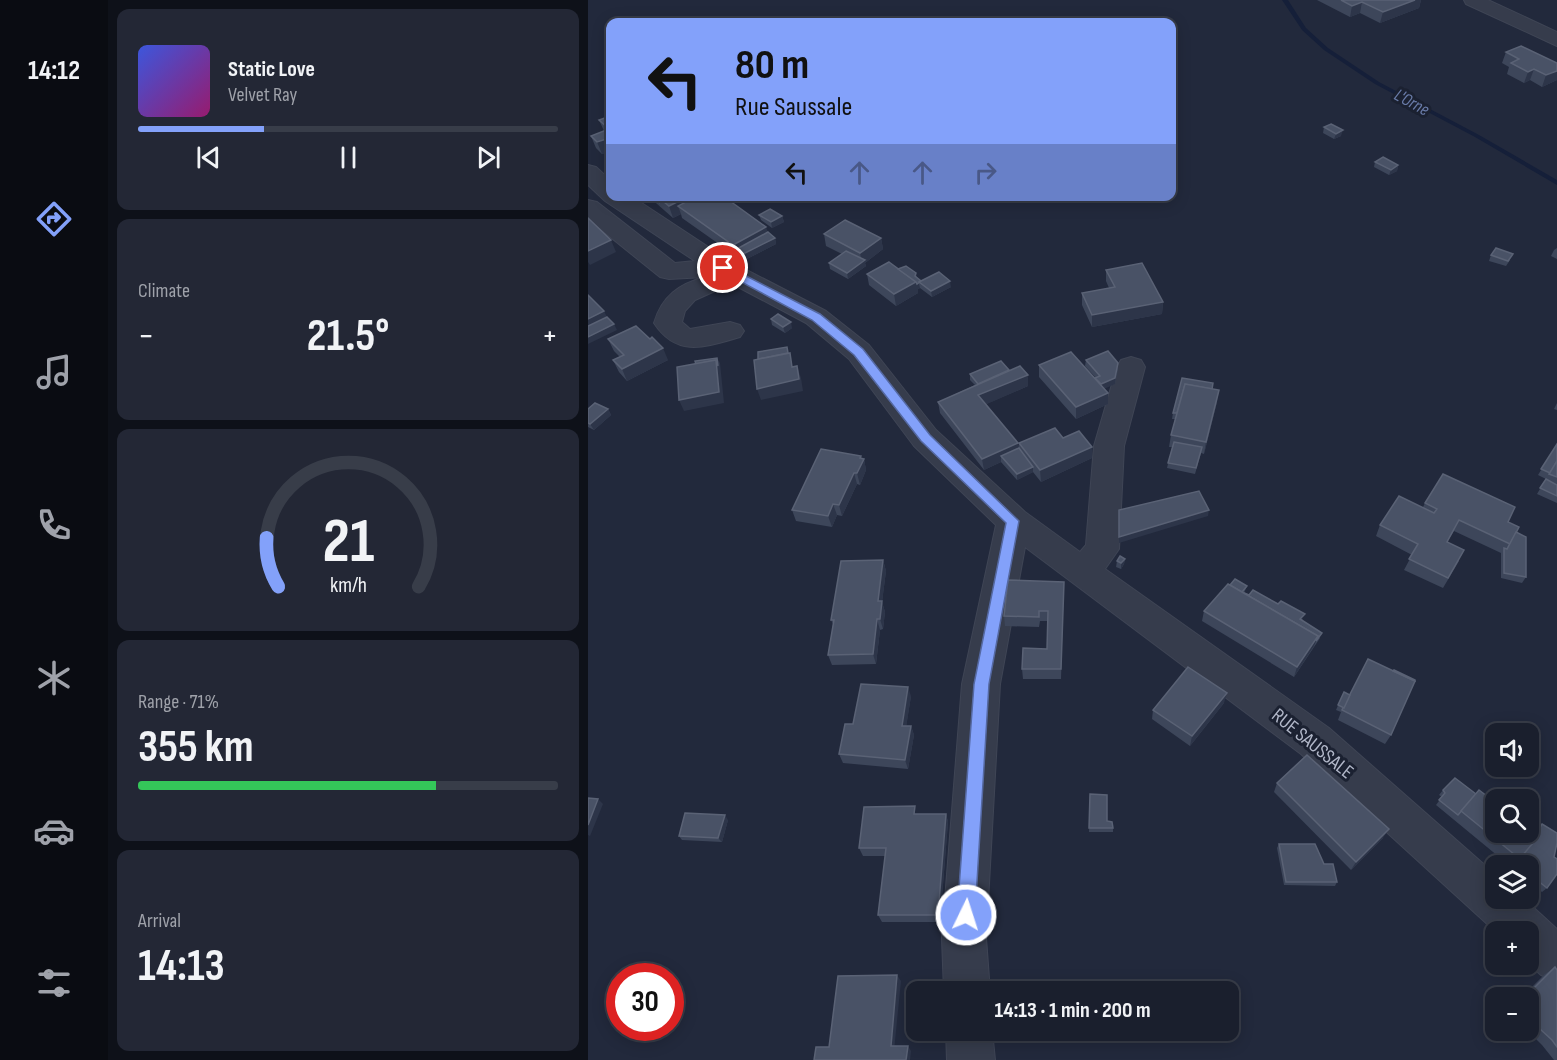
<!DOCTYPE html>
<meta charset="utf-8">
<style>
:root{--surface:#1a1f2d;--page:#232735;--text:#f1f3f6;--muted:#9fa2aa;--line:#383d49;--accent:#83a1fa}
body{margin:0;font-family:"Sofia Sans Condensed",sans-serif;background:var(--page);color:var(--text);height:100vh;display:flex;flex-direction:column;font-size:22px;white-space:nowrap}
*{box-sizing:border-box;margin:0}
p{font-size:20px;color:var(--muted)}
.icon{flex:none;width:33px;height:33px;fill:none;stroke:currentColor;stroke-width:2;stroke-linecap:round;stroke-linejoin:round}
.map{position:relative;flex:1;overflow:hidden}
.side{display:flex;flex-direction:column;gap:9px;padding:9px;background:#0e1119;width:480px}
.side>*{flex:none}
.top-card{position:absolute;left:18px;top:18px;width:570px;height:183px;border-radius:12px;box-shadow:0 3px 15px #0003,0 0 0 2px var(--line);background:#83a1fa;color:#111;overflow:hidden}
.controls{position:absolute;left:897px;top:723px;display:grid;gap:12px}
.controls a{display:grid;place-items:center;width:54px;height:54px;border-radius:12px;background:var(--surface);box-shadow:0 3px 15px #0003,0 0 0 2px var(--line);font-size:30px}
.speed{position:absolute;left:18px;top:963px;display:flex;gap:12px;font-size:30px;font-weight:700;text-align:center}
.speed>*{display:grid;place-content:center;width:78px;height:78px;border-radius:50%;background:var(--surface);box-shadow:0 3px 15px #0003,0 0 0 2px var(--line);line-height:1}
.speed .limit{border:9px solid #d22;background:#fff;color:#111}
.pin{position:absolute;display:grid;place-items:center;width:51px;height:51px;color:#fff;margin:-26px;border:3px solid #fff;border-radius:50%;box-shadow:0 2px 6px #0007}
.me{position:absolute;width:66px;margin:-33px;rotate:4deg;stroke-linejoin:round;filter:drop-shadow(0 0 4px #0008)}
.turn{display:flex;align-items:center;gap:21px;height:126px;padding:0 30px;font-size:27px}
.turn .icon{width:78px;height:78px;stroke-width:2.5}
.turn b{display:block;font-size:42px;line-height:51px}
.lanes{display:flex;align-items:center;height:57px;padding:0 30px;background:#0003;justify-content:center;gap:30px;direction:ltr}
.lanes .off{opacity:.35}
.big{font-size:45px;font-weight:700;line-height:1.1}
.side .card{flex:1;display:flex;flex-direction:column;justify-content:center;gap:9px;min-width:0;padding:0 21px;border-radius:12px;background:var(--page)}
.side .dial{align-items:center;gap:0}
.dial svg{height:156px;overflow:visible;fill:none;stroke:var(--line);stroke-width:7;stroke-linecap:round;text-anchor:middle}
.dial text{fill:var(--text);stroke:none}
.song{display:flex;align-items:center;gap:18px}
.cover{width:72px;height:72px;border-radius:9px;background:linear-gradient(135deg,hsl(230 70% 55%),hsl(320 70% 35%))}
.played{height:6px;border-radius:3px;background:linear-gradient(90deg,var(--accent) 30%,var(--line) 30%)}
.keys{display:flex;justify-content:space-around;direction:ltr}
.heat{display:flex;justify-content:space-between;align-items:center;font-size:33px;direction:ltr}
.charge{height:9px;border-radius:4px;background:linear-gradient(90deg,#34c759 71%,var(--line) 0)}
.trip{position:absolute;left:318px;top:981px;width:333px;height:60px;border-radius:12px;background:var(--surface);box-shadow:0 3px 15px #0003,0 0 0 2px var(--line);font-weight:700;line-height:60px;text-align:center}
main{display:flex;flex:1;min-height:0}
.tabs{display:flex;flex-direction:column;width:108px;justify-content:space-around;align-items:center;background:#0a0c12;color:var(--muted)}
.tabs .icon{width:42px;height:42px}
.tabs .on{color:var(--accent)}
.tabs b{font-size:27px;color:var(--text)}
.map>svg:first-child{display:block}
</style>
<main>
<nav class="tabs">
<b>14:12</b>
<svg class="icon on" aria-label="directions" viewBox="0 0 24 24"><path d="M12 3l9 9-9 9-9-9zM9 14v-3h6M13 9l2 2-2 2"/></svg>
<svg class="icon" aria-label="music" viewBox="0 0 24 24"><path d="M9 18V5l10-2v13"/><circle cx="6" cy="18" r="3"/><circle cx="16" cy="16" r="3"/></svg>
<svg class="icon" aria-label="phone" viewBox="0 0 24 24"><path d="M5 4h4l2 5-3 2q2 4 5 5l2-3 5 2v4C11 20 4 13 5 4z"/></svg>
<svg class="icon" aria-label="climate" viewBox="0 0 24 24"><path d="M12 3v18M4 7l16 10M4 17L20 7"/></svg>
<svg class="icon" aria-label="car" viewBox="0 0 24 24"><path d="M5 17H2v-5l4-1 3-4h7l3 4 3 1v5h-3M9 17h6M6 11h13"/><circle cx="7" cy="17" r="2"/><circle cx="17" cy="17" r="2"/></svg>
<svg class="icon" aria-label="filters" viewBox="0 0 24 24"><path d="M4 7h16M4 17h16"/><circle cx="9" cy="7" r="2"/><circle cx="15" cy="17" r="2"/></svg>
</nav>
<section class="side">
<div class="card">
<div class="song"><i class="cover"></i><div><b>Static Love</b><p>Velvet Ray</p></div></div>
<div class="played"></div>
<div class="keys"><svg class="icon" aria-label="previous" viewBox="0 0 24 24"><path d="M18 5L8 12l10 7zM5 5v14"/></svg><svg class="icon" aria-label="pause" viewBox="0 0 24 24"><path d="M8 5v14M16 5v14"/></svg><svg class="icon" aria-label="next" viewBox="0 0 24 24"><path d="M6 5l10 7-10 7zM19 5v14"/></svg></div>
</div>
<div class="card"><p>Climate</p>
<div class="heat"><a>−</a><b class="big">21.5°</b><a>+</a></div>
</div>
<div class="card dial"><svg viewBox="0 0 100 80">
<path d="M14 69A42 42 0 1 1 86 69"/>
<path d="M14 69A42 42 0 0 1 8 44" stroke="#83a1fa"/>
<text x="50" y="56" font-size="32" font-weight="700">21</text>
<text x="50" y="72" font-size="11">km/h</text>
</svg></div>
<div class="card"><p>Range · 71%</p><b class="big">355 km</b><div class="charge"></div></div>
<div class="card"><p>Arrival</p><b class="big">14:13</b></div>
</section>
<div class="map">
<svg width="969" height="1060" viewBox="0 0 969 1060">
<rect width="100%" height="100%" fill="#22293c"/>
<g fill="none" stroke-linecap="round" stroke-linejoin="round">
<polygon fill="#151f39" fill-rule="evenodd" points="694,0 700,0 718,28 740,48 791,82 891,135 969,180 969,185 887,137 787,84 736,50 714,30"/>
<defs>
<g id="minor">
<path d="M0 165 8 167 22 180V196H43L143 262 238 311 281 345 348 430 437 512 492 552 498 545 506 446 529 367 533 360 543 357 553 360 557 367 536 446 531 549 517 569 741 728 908 875V898H935L969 929V981L953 975 940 963V932H908L713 754 437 547 412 684 398 938 402 992H356L354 938 374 684 408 525 326 446 261 359 218 323 150 287 127 291 107 300 97 311 94 322 102 329 142 322 152 325 156 331 152 337C117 347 89 358 66 323 74 296 91 284 117 277L81 279 72 277 0 219V200L9 202 87 263 107 261 17 201 0 185Z"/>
<polygon points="358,1030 404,1030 407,1060 359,1060"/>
</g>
<polygon id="tertiary" points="876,0 900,0 969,32 969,46 878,4"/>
</defs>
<use href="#minor" stroke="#3f4555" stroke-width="2"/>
<use href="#tertiary" stroke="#3f4555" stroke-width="2"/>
<use href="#minor" fill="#363c4c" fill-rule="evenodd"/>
<use href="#tertiary" fill="#363c4c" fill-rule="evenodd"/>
</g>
<g fill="#3d465a">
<polygon points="729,0 833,0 831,8 792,23 772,13 762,17"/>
<polygon points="918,52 969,63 969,80 954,87 942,80 936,83 919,74 921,67 914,63"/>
<polygon points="22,116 22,151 14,154 8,148 3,136 16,131 11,120"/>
<polygon points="736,127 753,136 746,139 735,133"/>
<polygon points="787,162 810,165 809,171 801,175 786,167"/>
<polygon points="60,196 125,196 180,232 187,238 188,244 155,261 94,218 93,214 85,218"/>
<polygon points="171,215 194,216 196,222 184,228 173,220"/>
<polygon points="236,234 293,238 295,249 277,263 278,266 260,279 242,269 241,263 254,254 238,246"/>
<polygon points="969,248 969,259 963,256 966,250"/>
<polygon points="903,255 922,260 918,266 901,261"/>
<polygon points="310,269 328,273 328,277 333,281 363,287 344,297 332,288 330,289 330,293 308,306 281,285 279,274"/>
<polygon points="518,270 575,302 574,314 504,327 494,305 494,293 521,288 518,281"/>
<polygon points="183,319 204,328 197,333 184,325"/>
<polygon points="20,339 80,360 39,381 31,372 25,360 32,357 26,351"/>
<polygon points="498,360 530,363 530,369 527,384 516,388 520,404 488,419 451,377 451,365 508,378 497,366"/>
<polygon points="421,370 440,375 440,386 398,404 430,443 431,448 431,443 475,438 504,447 504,458 453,482 445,472 429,480 413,462 396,470 352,413 350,402 387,385 382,380 382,374"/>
<polygon points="624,389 629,402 616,454 613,453 607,474 579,468 584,447 581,447 583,435 587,419 584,419 585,413"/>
<polygon points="969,403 969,410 966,409"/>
<polygon points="0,409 20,409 23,415 6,430 0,427"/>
<polygon points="969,444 969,503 949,494 958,479 950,475"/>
<polygon points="274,459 276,459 278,470 272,485 269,484 254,516 249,515 244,527 208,521 204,510"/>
<polygon points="837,503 920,522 928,532 938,577 934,583 913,578 913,553 866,531 859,542 871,561 855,588 816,570 824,555 788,536 792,525 835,507"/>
<polygon points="537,559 536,564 533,569 528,567 529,561"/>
<polygon points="295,560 298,571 294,602 297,612 295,629 292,630 288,664 244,665 240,655 245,624 243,620"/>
<polygon points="476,582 473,679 435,679 434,669 459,649 459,621 452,621 451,627 417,626 416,616"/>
<polygon points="642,585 659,586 656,593 715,619 714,620 732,638 706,677 614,621 616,611"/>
<polygon points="756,692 803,735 797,744 750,720 753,712 748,710"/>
<polygon points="323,696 318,726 323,726 326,735 320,769 255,763 251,754 265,724"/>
<polygon points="636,703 602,746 564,719 565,710"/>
<polygon points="689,783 795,838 763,870 686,792"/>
<polygon points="855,790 888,794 946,834 949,828 954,824 959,888 954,892 940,881 940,866 922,866 848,805 854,797 851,795"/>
<polygon points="502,794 519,821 525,828 525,832 501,832"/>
<polygon points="329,814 358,814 360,822 352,922 294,922 290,915 297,856 275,856 271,848"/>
<polygon points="140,820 134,842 94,840 91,836"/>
<polygon points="691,844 736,864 749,882 747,886 696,885 689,848"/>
<polygon points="967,967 969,970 969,1060 966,1060 954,1045 939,1030 940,1030 940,998 933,998 957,974"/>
</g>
<g fill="#2d3549">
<polygon points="827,0 833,0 831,8 792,23 795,12"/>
<polygon points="774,2 772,13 762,17 764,6"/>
<polygon points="946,69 942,80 936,83 940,72"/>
<polygon points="969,71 969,80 954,87 958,75"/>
<polygon points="755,130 753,136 746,139 748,134"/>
<polygon points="22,138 22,151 14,154 9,142"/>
<polygon points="810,165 809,171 801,175 803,170"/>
<polygon points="101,196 125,196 125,198 90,206 93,214 85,218 81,206"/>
<polygon points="194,216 196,222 184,228 183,222"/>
<polygon points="178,227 182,238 147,250 148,257 145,245"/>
<polygon points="187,238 188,244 155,261 153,255"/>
<polygon points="293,238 295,249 277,263 278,266 260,279 259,273 274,262 272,253"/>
<polygon points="23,240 28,252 2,265 0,262 0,251"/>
<polygon points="328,273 332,288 330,289 330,293 308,306 306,294 327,276"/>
<polygon points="362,281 363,287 344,297 343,291"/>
<polygon points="575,302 574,314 504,327 504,315"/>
<polygon points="16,311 22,323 0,334 0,319"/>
<polygon points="203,322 204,328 197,333 195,327"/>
<polygon points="26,324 29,330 0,344 0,337"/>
<polygon points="75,348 80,360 39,381 34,369"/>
<polygon points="129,358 132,363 136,403 96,411 91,400"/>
<polygon points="530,363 527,384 509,392 509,386"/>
<polygon points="209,366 213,378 215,391 173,400 169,389"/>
<polygon points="440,375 440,386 392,407 390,395"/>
<polygon points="631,390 629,402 616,454 618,442"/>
<polygon points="520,393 520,404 488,419 488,407"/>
<polygon points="20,409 23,415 6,430 2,424"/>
<polygon points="430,443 431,454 413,456 413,462 396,470 394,459"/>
<polygon points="504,447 504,458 453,482 452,470"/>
<polygon points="273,456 275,461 276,459 278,470 272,485 269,473"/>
<polygon points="445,467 445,472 429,480 429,474"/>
<polygon points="266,473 269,484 254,516 251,505"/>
<polygon points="245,504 249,515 244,527 240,516"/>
<polygon points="621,510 620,516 531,543 531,537"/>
<polygon points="537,559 536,564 533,569 533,563"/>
<polygon points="295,560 298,571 294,602 297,612 295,629 292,619 290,601"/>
<polygon points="289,619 292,630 288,664 285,654"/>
<polygon points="730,636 726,646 706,677 709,667"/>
<polygon points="320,687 323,696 317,735 314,726"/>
<polygon points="639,693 636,703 602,746 604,736"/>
<polygon points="323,726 326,735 320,769 317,760"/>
<polygon points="10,799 15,804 2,836 0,835 0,825"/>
<polygon points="358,814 360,822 352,922 350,915"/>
<polygon points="137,815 140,820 134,842 130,838"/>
<polygon points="801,829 795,838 763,870 768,862"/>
<polygon points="309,975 313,981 306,1051 303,1046"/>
<polygon points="320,1046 323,1051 322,1060 318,1060"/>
</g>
<g fill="#495266" stroke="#5a6275" stroke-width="1.5">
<polygon points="753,0 827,0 795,12 774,2 764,6"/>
<polygon points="933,46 969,63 969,71 958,75 946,69 940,72 923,63 931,59 918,52"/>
<polygon points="22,116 22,138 9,142 3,136 21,129 11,120"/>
<polygon points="743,124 755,130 748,134 736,127"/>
<polygon points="795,157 810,165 803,170 787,162"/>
<polygon points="65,196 71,196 70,197 72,203"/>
<polygon points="71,196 101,196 81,206 70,197"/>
<polygon points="109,196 120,196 123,198 126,196 135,196 178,227 145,245 90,206"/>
<polygon points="182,209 194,216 183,222 171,215"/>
<polygon points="0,218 23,240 0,251"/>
<polygon points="257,220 293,238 272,253 236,234"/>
<polygon points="180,232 187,238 153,255 147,250"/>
<polygon points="908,248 925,254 920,261 903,255"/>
<polygon points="258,251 277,260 259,273 241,263"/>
<polygon points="301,262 328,282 306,294 279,274"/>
<polygon points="554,263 575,302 504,315 494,293 527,287 518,270"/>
<polygon points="318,266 328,273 327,276 333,281 329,284 328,282 310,269"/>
<polygon points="351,272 362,281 343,291 331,282"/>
<polygon points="0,295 16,311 0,319"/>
<polygon points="190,314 203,322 195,327 183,319"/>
<polygon points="19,317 26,324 0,337 0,326"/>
<polygon points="48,326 62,339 64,337 75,348 34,369 25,360 36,355 20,339"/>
<polygon points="199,347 200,353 170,359 170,352"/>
<polygon points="520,351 530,363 527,378 513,384 507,378 512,376 498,360"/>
<polygon points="483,352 520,393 488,407 451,365"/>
<polygon points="202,353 204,367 209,366 211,379 169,389 166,360"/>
<polygon points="129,358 130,366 128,360 108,364 107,361"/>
<polygon points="128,360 131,392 91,400 89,367"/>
<polygon points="413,361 421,370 390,384 382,374"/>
<polygon points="432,366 440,375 390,395 430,443 394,459 350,402"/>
<polygon points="594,378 625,383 624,389 597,384 589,413 585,413"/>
<polygon points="597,384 631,390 618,442 583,435"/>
<polygon points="7,403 20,409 2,424 0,423 0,409"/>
<polygon points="467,428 475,438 491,431 504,447 452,470 431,443"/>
<polygon points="586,442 614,447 608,468 580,463"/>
<polygon points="969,444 969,461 962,473 953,469"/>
<polygon points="431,448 445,467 429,474 413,456"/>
<polygon points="233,449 273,456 272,458 276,459 269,473 266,473 251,505 245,504 240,516 204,510"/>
<polygon points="969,461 969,477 961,474"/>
<polygon points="855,474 927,507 920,522 931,527 922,544 871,520 859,542 876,550 860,578 821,559 830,544 792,525 811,496 846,513 849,509 837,503"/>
<polygon points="958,479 969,485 969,496 952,488"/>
<polygon points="611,491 621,510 531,537 531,510"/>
<polygon points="928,532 938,537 938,577 916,573 916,548 919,549"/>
<polygon points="532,556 537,559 533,563 529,561"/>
<polygon points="295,560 290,601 294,601 292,619 289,619 285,654 240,655 246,620 243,620 253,561"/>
<polygon points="647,579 659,586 654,592 661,595 665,590 690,604 693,601 717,614 712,619 734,633 728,641 730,636 642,585"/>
<polygon points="420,580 476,582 473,669 434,669 435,648 459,649 460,611 451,611 451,617 416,616"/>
<polygon points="640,584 730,636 709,667 616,611"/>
<polygon points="780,659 827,681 803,735 754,710"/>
<polygon points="600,667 639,693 604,736 565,710"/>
<polygon points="806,670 827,680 827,681 805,671"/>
<polygon points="273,684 320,687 314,726 323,726 317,760 251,754 257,724 265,724"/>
<polygon points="756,692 762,695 756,708 750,705"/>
<polygon points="719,755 801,829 768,862 689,783"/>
<polygon points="867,778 888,794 870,815 851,800 857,793 855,790"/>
<polygon points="891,790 908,803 908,832 940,832 940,829 950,837 932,859 873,811"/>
<polygon points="502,794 519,795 519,821 524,822 525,828 501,828"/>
<polygon points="0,798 10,799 0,825"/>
<polygon points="327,806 326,814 358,814 350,915 290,915 298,848 271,848 276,807"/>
<polygon points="97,813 137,815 130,838 91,836"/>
<polygon points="954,824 969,833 969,843 966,857 969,859 969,874 959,888 940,873 940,866 931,866 928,863 950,837 948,835"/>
<polygon points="691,844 727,844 736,864 745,864 749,882 698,882"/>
<polygon points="967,967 969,970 969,1047 964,1040 940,1018 940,998 936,998"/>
<polygon points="309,975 303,1046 320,1046 318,1060 226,1060 228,1047 241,1047 250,976"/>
</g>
<polygon fill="#83a1fa" stroke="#5569a2" stroke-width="1.5" points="135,264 232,314 275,349 342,435 431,521 401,684 387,915 384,922 378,924 371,922 369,915 386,684 418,523 333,441 266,355 224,320 131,270 129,268"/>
<g text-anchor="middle" stroke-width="6" stroke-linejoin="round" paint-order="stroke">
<g font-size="18" font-style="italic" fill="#697ba8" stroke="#1b2131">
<text transform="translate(824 102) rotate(29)" y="6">L'Orne</text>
</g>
<g font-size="20" fill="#b1b7c8" stroke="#1b2131">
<text transform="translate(725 743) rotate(39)" y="7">RUE SAUSSALE</text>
</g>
</g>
</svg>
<div class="controls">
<a><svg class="icon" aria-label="sound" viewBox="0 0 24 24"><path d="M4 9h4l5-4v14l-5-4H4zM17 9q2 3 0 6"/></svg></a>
<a><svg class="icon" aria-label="search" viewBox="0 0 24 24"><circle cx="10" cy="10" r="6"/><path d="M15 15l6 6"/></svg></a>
<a><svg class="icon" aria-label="layers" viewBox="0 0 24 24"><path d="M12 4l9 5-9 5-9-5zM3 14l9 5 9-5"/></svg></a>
<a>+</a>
<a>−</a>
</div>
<div class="speed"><div class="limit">30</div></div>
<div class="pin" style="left:135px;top:268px;background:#d93025"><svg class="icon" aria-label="arrive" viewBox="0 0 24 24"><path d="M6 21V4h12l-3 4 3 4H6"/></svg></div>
<svg class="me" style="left:378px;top:915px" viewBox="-20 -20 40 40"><circle r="17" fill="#83a1fa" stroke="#fff" stroke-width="3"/><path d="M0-11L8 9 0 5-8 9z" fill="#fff"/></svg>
<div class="trip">14:13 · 1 min · 200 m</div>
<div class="top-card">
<div class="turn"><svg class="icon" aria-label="left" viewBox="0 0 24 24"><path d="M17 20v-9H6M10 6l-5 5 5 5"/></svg><div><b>80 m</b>Rue Saussale</div></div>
<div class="lanes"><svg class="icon" aria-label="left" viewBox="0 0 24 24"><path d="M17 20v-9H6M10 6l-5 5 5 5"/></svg><svg class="icon off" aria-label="ahead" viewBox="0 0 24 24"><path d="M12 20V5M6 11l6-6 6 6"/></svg><svg class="icon off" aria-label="ahead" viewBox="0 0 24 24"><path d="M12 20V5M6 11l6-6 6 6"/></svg><svg class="icon off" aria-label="right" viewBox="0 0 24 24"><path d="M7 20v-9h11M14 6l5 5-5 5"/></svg></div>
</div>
</div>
</main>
